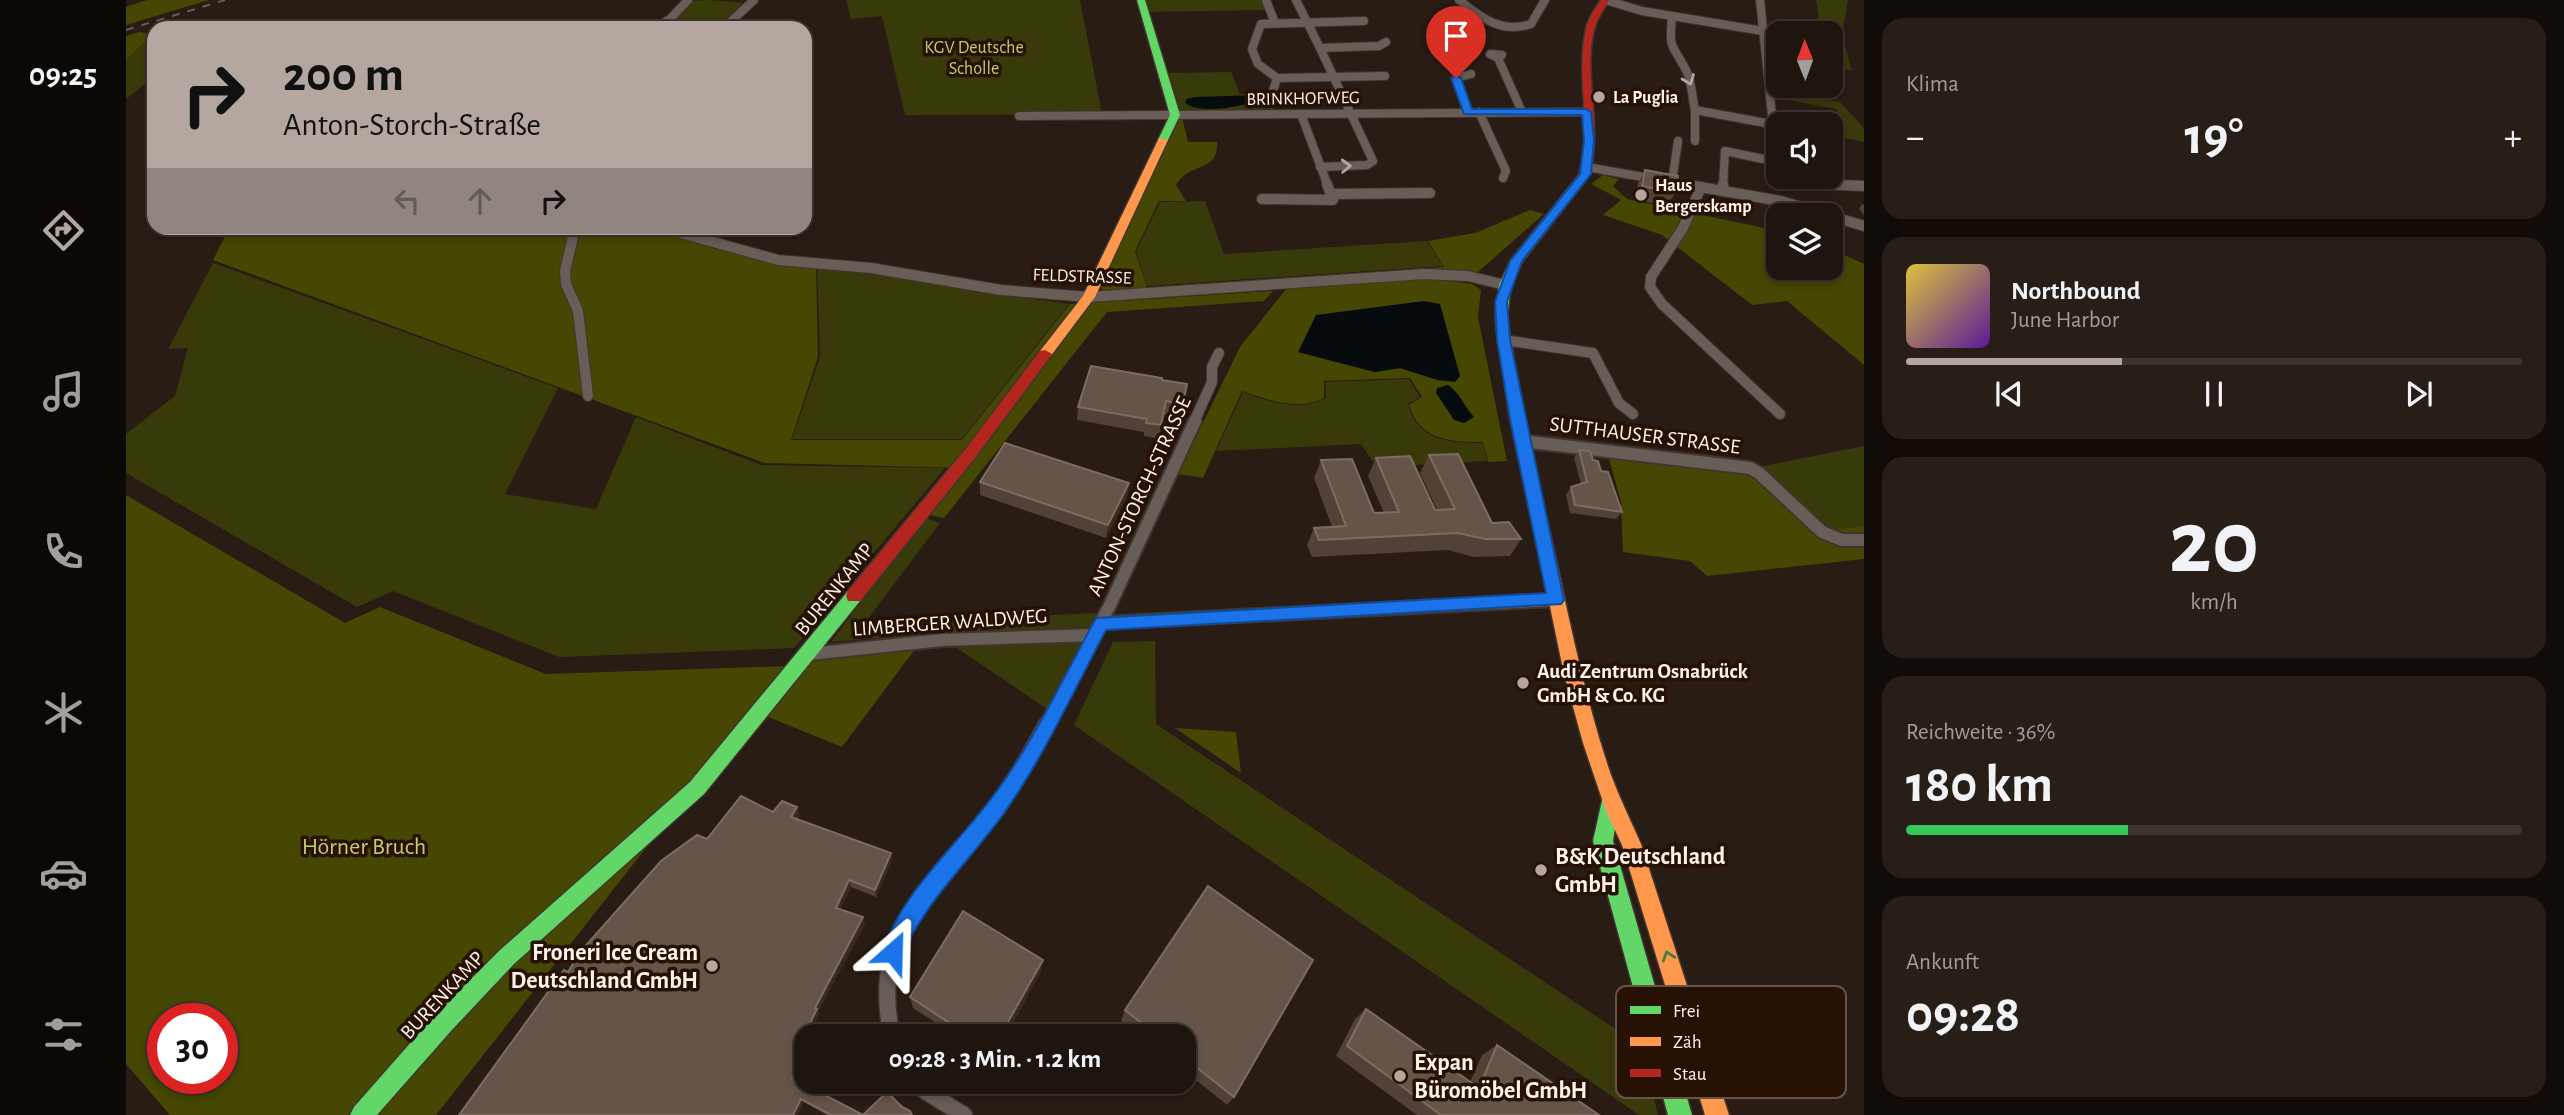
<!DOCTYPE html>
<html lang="de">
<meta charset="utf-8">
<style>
:root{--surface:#1f150f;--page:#271e18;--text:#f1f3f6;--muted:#a19f9e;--line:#3c342f;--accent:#b4a79f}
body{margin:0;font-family:"Alegreya Sans",sans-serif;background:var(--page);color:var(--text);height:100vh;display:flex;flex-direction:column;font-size:26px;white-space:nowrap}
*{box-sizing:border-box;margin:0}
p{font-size:23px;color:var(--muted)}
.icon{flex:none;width:38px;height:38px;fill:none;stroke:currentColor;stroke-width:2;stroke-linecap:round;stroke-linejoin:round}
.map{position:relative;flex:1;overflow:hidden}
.drawer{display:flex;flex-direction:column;gap:18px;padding:18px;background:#110c08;width:700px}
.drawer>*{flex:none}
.banner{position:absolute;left:21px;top:21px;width:665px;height:214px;border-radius:21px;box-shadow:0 4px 10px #0003,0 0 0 2px var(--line);background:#b4a79f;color:#111;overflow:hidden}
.needle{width:46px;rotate:359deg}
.controls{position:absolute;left:1640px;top:21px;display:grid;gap:14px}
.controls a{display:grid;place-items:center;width:77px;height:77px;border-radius:14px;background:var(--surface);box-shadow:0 4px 10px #0003,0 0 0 2px var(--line);font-size:35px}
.speed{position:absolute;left:21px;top:1003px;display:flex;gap:14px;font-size:35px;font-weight:700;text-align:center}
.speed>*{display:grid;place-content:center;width:91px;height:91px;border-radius:50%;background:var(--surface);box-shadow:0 4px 10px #0003,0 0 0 2px var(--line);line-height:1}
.speed .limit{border:10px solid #d22;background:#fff;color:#111}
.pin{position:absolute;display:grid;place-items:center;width:60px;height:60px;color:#fff;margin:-72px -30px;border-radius:50% 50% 50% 0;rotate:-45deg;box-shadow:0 0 7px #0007}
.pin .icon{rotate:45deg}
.me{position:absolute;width:77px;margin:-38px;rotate:25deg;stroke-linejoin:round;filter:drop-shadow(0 0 5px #0008)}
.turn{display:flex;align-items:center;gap:24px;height:147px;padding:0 21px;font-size:32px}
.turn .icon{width:91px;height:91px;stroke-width:2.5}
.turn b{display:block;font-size:49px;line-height:60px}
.lanes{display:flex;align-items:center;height:66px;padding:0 21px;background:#0003;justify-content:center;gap:35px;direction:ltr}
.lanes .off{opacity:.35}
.big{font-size:52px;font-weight:700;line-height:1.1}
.drawer .widget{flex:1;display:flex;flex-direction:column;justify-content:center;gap:10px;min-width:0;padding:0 24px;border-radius:21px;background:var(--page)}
.drawer .dial{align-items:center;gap:0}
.dial b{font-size:91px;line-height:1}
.song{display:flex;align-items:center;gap:21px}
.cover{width:84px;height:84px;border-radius:10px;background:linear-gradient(135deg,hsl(50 70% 55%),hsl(270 70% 35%))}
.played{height:7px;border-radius:4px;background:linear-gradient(90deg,var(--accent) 35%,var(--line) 35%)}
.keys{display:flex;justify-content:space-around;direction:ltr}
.heat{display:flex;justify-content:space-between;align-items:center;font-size:38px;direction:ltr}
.charge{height:10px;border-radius:5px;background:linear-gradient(90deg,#34c759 36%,var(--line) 0)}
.trip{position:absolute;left:668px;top:1024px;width:402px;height:70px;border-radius:21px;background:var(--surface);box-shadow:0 4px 10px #0003,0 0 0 2px var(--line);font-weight:700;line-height:70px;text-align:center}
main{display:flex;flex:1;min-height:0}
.tab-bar{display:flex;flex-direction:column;width:126px;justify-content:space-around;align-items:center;background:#0c0806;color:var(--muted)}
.tab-bar .icon{width:49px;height:49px}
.tab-bar .selected{color:var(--accent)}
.tab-bar b{font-size:32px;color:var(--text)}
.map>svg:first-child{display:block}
</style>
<main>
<nav class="tab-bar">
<b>09:25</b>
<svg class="icon selected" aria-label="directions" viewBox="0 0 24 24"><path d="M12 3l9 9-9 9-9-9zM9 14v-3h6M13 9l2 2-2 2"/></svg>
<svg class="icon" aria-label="music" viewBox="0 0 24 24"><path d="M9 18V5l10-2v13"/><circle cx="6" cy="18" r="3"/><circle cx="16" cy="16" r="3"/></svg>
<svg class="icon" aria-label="phone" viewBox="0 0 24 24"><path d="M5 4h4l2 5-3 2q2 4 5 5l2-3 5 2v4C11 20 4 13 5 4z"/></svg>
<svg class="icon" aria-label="climate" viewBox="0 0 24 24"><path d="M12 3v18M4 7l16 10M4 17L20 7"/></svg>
<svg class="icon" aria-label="car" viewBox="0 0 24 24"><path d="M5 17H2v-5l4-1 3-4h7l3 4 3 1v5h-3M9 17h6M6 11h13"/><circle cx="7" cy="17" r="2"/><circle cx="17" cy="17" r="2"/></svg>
<svg class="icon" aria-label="filters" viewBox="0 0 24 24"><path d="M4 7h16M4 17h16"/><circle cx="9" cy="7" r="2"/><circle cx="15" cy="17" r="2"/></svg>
</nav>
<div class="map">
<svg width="1738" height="1115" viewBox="0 0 1738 1115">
<rect width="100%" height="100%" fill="#291c14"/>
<g fill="#383a0a">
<polygon points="583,0 619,3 593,28 537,28 548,21 566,1"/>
<polygon points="720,0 954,0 976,114 779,115 756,16 725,19"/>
<polygon points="1015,0 1136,0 1140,10 1019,12"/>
<polygon points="1690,0 1722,0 1716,34 1726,71 1705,64 1704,33 1695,33"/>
<polygon points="28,34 28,77 0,99 0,60"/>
<polygon points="1105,72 1114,94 1143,94 1149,110 1054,111 1043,73"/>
<polygon points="1656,92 1714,102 1738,128 1738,142 1719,138 1717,126 1658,115 1657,109 1711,118 1710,109 1657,99"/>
<polygon points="1079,201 1098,254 1301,241 1317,266 1021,286 1010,251 1034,202"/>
<polygon points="87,263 432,388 379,494 470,509 510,417 635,465 819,468 668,648 433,657 267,591 231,607 0,473 0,434 49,396 62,348 42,349"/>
<polygon points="691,268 745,271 829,288 943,304 836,439 666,439 694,357"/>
<path d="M1283 379 1294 397 1282 404C1291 441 1325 443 1357 443L1361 461 1251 467 1235 444 1090 451 1117 392C1143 402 1174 412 1200 398L1199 382Z"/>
<polygon points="1738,446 1738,540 1697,532 1628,468"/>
<polygon points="799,518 814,523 738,624 970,613 964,627 808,633 705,642"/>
<polygon points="1029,641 1030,724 1515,1046 1532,1115 1513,1115 948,725 987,642"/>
<polygon points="956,642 921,709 828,646"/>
</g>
<g fill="#454703" fill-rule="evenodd">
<polygon points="21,0 83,0 0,25 0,7"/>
<polygon points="13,32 28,34 0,60 0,36"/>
<path d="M1053 117H1056L1062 142H1091C1093 173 1064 161 1050 185L1060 201H1033L1009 251 1021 287 1318 267 1302 241 1349 233 1404 210 1418 214 1352 272 1320 270 986 295 977 292 975 287Z"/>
<polygon points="1477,175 1493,179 1487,186 1501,199 1652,231 1652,268 1704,268 1705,249 1738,264 1738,365 1661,301 1626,305 1536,235 1477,215 1495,200 1465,184"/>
<polygon points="103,228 536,228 646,257 690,263 692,357 665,440 836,440 944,304 1147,291 1138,301 981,312 818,518 803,515 838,468 639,463 87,260"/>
<path d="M1300 278 1346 284 1355 290 1352 317 1381 461 1362 462 1357 442C1325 442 1294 441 1283 405L1296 397 1284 378 1198 381V398C1173 411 1142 400 1116 391L1077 478 1052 474 1114 347 1160 289ZM1172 352 1334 376 1312 380 1274 368 1249 372Z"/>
<polygon points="1482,455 1626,473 1688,533 1738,526 1738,559 1581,576 1564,561 1497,552 1495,502"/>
<path d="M0 495 219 623 254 607 420 674 663 666 310 1115H44L0 1064ZM37 1018H96V1078H37Z"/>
<polygon points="789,649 716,747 640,716 686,660"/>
<polygon points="1049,728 1110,732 1115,773"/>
</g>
<g fill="#060c0d">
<path d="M1133 95 1138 100C1117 105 1077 116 1059 103L1061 99 1069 97Z"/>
<polygon points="1298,301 1314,304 1334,376 1329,382 1312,380 1274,368 1249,372 1172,352 1190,315"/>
<path d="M1322 385C1334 393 1338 406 1348 417L1338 423 1328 420 1310 393 1311 388Z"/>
</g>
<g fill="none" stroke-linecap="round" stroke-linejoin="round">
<defs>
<g id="street-far3">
<polyline points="1140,0 1149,23"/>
<polyline points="1170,0 1194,48 1253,46 1260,42"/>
<path d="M1333 0C1355 18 1376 34 1405 24L1419 0"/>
<polyline points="1479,0 1516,11 1637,31"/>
<polyline points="1634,0 1652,173"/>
<path d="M1546 16C1543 50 1545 42 1560 70 1566 81 1566 98 1569 110L1645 124"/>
<polyline points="529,28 544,19 562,0"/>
<polyline points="598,28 628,0"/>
<polyline points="1194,48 1247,161 1241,165 1194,167"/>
<polygon points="1364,54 1376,55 1372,58"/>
<polyline points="1372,58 1396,112"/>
<polyline points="1151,78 1259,76"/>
<polyline points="1146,94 1151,78 1132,64 1126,49 1135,24 1238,21"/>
<polyline points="1569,110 1569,141"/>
<polyline points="1342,112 1330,78 1345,74"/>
<polyline points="1353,112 1380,171 1377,178"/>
<polyline points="1175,114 1202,186"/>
<polyline points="893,116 1460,112"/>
<polyline points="1461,167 1567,186"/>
<polyline points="1546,182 1552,141"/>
<polyline points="1653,182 1728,186"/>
<polyline points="1597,186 1599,151 1651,162"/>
</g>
<g id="street-far2">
<polyline points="1557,184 1655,201 1738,226"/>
<polyline points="1597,184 1597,191"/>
<polyline points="1691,184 1738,186"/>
<polyline points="1575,187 1557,228 1525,277 1524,287 1536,304 1654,414"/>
<polyline points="1205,194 1304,193"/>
<polyline points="1136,199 1207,200 1201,184"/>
<polyline points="449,228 439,271 440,284 452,311 462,396"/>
<polyline points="537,228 652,260 745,268 875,290 963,297 1298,274 1342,276 1379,285"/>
<polyline points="1377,340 1467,353 1493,403 1507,414"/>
<polyline points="1068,422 1086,382 1086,367 1093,353"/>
</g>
<g id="street-far1">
<polyline points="1396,441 1624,468 1633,473 1696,532 1716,540 1738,540"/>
<polyline points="975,623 1429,600"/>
<polyline points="683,654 816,640 969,635"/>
<polyline points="920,726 984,605 1069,421"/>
</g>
<g id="street">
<path d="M766 1036C742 929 809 886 867 812 888 785 904 754 921 724"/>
<polyline points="791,1082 799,1091 838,1115"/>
</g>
<g id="fast">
<polygon points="1011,0 1019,0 1054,115 1042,140 1037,143 1032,140 1044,115"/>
<polygon points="1453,175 1462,177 1396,262 1385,285 1381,319 1398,419 1432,568 1430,572 1418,572 1416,568 1384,419 1369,319 1373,285 1384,261"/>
<polygon points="728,589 734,591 736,596 734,601 578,794 388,964 325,1031 251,1115 224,1115 228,1107 309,1015 374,950 564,782 722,591"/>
<polygon points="1484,793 1491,796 1493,802 1487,841 1566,1115 1542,1115 1467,841 1477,796"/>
</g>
<g id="slow">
<polygon points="1033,138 1042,140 969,297 924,357 914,357 914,351 957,296"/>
<path d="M1424 562 1430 564 1432 568C1447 638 1462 708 1485 775 1494 799 1505 821 1515 844L1603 1115H1579L1496 845 1480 811 1457 743 1438 674 1416 568 1418 564Z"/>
</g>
<g id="jam">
<path d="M1475 0H1483C1479 8 1473 15 1470 24 1454 68 1479 127 1462 177L1457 180 1452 177C1468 129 1449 78 1460 29 1462 18 1469 9 1475 0Z"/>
<polygon points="919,350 926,354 924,357 848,459 734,601 722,601 720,596 722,591 838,451 914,351"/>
</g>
</defs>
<use href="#street-far3" stroke="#3f3630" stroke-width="10"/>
<use href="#street-far2" stroke="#3f3630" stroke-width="12"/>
<use href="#street-far1" stroke="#3f3630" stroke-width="16"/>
<use href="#street" stroke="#3f3630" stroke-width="19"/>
<use href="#fast" stroke="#3f3630" stroke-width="3"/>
<use href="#slow" stroke="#3f3630" stroke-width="3"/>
<use href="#jam" stroke="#3f3630" stroke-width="3"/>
<use href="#street-far3" stroke="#685d57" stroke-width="8"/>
<use href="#street-far2" stroke="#685d57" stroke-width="10"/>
<use href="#street-far1" stroke="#685d57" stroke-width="12"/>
<use href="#street" stroke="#685d57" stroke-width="16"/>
<use href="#fast" fill="#63d668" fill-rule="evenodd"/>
<use href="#slow" fill="#ff974d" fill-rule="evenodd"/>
<use href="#jam" fill="#b3261e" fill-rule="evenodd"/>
<polyline stroke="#675d57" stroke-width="2" stroke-dasharray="8 8" stroke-linecap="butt" points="0,30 99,0"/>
</g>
<g fill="#514137">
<polygon points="1519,170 1549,193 1541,207 1509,199 1512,183"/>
<polygon points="1736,204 1738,205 1738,215 1733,209"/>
<polygon points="1036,380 1061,384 1055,417 1038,415 1033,439 1018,436 1018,432 951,420 952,407"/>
<polygon points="1453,450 1467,460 1475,471 1496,512 1490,519 1444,513 1440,495 1445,487 1455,484 1448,458"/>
<polygon points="1303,455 1366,523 1395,539 1384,556 1348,557 1322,550 1186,557 1181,545 1188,528 1206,527 1188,478 1195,460 1248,513 1258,513 1242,476 1250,458 1309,510 1311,510 1294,473"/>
<polygon points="854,482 1003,483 1001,496 980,538 854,495"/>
<polygon points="647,812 674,815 671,819 765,853 766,860 750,897 725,887 714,910 739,924 692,1011 693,1014 684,1033 689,1036 681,1036 681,1060 671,1080 737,1115 701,1115 442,972 581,839"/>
<polygon points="1082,886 1187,960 1108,1097 1101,1105 1059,1071 1059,1036 1015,1036 995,1021 999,1010"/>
<polygon points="915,971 880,1036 830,1036 787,1008 784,997"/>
<polygon points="1240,1009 1344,1082 1356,1055 1371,1045 1473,1115 1291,1115 1210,1056 1229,1019"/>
</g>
<g fill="#392a21">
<polygon points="1003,483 1001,496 980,538 982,525"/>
<polygon points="671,807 674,815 667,824 665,817"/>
<polygon points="765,853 766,860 750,897 749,890"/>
<polygon points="723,880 725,887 712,915 710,908"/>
<polygon points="737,917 739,924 692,1011 693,1014 683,1036 680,1031 689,1008"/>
<polygon points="917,960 915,971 880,1036 874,1036"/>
<polygon points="681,1050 681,1060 670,1082 666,1078"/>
<polygon points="675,1099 678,1103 672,1115 667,1115"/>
</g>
<g fill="#64544a" stroke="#7c6d63" stroke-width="2">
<polygon points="1519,170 1552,176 1549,193 1516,186"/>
<polygon points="965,366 1036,378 1036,380 1061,384 1057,404 1040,401 1035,425 1020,423 1021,419 952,407"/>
<polygon points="879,443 1003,483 982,525 854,482"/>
<polygon points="1453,450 1464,451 1467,460 1472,461 1475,471 1482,472 1496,512 1449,505 1445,487 1461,482"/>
<polygon points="1332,454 1366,523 1383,522 1395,539 1359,539 1332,533 1193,540 1188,528 1220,526 1195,460 1226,459 1248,513 1273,512 1250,458 1284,456 1309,510 1329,509 1303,455"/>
<polygon points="615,796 647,812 656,801 671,807 665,817 765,853 749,890 723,880 710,908 737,917 689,1008 691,1009 680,1031 688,1035 681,1036 681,1050 666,1078 737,1115 705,1115 675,1099 667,1115 333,1115 438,970 442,972 454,952 535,861 571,835 581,839"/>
<polygon points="1082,886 1187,960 1108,1097 1059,1058 1059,1036 1032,1036 999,1010"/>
<polygon points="837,911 917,960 874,1036 843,1036 784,997"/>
<polygon points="1240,1009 1353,1088 1371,1045 1473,1115 1315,1115 1221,1046"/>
<polygon points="761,1092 776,1107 784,1111 786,1115 737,1115"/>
</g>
<defs><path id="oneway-chevron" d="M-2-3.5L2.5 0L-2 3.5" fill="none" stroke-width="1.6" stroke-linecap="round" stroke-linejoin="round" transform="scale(1.75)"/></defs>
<g stroke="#b4a8a0">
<use href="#oneway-chevron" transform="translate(1563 80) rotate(69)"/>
<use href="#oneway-chevron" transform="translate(1220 166) rotate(-2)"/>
</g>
<use stroke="#487d3b" href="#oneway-chevron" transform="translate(1542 956) rotate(-108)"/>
<path fill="#1a73e8" stroke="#114b97" stroke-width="2" d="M1330 76 1335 78 1346 109H1460L1465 112 1468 140 1465 174 1396 261 1381 302 1384 340 1438 600 1435 604 980 630C947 692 917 759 876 816 840 865 798 903 774 959L767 963 759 959 756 952C776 893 824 852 861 804 905 748 936 680 970 618L1420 593 1384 419 1371 340 1369 302 1384 261 1454 174 1458 140 1456 115 1338 114 1325 78Z"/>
<g fill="#b4a79f" stroke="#261104" stroke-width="2.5">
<circle cx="1473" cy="97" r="7"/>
<circle cx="1515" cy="195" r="7"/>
<circle cx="1397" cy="683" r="7"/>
<circle cx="1415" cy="870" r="7"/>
<circle cx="586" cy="966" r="7"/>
<circle cx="1274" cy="1076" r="7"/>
</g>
<g text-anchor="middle" stroke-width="7" stroke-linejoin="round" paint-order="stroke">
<g font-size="18" fill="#c2cc6c" stroke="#261104">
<text x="848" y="53">KGV Deutsche<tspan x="848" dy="21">Scholle</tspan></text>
</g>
<g font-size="18" font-weight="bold" fill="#fff2ea" stroke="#261104" text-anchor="start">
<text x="1487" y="103">La Puglia</text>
<text x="1529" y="191">Haus<tspan x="1529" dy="21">Bergerskamp</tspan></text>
</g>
<g font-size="18" fill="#fff2ea" stroke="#261104">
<text transform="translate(1177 98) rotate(-1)" y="6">BRINKHOFWEG</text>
<text transform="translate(956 276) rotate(2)" y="6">FELDSTRASSE</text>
</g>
<g font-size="21" fill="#fff2ea" stroke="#261104">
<text transform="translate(1519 435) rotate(7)" y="7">SUTTHAUSER STRASSE</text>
<text transform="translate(1013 496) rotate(-65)" y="7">ANTON-STORCH-STRASSE</text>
<text transform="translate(708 589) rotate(-51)" y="7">BURENKAMP</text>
<text transform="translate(824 622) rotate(-4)" y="7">LIMBERGER WALDWEG</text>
<text transform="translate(316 995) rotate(-47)" y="7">BURENKAMP</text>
</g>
<g font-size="21" font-weight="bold" fill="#fff2ea" stroke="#261104" text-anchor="start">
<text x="1411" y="678">Audi Zentrum Osnabrück<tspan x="1411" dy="24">GmbH &amp; Co. KG</tspan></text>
</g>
<g font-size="24" fill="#c2cc6c" stroke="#261104">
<text x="238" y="854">Hörner Bruch</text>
</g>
<g font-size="24" font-weight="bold" fill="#fff2ea" stroke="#261104" text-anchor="start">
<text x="1429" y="864">B&amp;K Deutschland<tspan x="1429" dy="28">GmbH</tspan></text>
<text x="572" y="960" text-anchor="end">Froneri Ice Cream<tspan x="572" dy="28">Deutschland GmbH</tspan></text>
<text x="1288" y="1070">Expan<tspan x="1288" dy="28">Büromöbel GmbH</tspan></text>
</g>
</g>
<rect x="1490" y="986" width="230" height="112" rx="10" fill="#261104" stroke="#675449" stroke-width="2"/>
<rect x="1504" y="1006" width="31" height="8" fill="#63d668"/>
<rect x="1504" y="1037" width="31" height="9" fill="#ff974d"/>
<rect x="1504" y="1069" width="31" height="8" fill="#b3261e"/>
<g font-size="19" fill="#fff2ea">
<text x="1547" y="1017">Frei</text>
<text x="1547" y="1048">Zäh</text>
<text x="1547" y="1080">Stau</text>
</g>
</svg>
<div class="controls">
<a><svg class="needle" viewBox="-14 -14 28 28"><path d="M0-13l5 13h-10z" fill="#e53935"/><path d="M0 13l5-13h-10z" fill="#a19f9e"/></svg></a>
<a><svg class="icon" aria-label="sound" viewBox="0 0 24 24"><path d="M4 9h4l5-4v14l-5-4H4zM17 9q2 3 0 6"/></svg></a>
<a><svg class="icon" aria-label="layers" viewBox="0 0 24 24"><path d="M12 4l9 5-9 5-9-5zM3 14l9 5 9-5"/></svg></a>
</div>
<div class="speed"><div class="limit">30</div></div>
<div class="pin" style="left:1330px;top:78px;background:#d93025"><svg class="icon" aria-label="arrive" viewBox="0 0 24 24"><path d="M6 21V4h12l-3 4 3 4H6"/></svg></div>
<svg class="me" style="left:767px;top:952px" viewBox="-20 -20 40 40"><path d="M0-17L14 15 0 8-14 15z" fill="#1a73e8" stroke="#fff" stroke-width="4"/></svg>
<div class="trip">09:28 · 3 Min. · 1.2 km</div>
<div class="banner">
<div class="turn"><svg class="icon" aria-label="right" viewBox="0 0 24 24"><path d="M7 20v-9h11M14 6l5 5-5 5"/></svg><div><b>200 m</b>Anton-Storch-Straße</div></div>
<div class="lanes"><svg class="icon off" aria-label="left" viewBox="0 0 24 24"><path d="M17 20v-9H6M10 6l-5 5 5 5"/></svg><svg class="icon off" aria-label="ahead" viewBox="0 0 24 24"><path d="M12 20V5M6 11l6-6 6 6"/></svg><svg class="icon" aria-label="right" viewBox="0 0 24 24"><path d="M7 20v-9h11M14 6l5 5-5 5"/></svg></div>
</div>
</div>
<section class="drawer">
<div class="widget"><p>Klima</p>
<div class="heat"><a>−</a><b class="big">19°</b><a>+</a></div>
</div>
<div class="widget">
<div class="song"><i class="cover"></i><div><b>Northbound</b><p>June Harbor</p></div></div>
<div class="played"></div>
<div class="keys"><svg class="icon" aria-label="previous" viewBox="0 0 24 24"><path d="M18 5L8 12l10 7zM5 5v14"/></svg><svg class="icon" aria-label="pause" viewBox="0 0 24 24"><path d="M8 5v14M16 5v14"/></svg><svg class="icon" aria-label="next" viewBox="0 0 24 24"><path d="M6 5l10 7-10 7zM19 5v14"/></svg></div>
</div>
<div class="widget dial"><b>20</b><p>km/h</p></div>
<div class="widget"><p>Reichweite · 36%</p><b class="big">180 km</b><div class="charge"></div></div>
<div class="widget"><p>Ankunft</p><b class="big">09:28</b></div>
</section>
</main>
